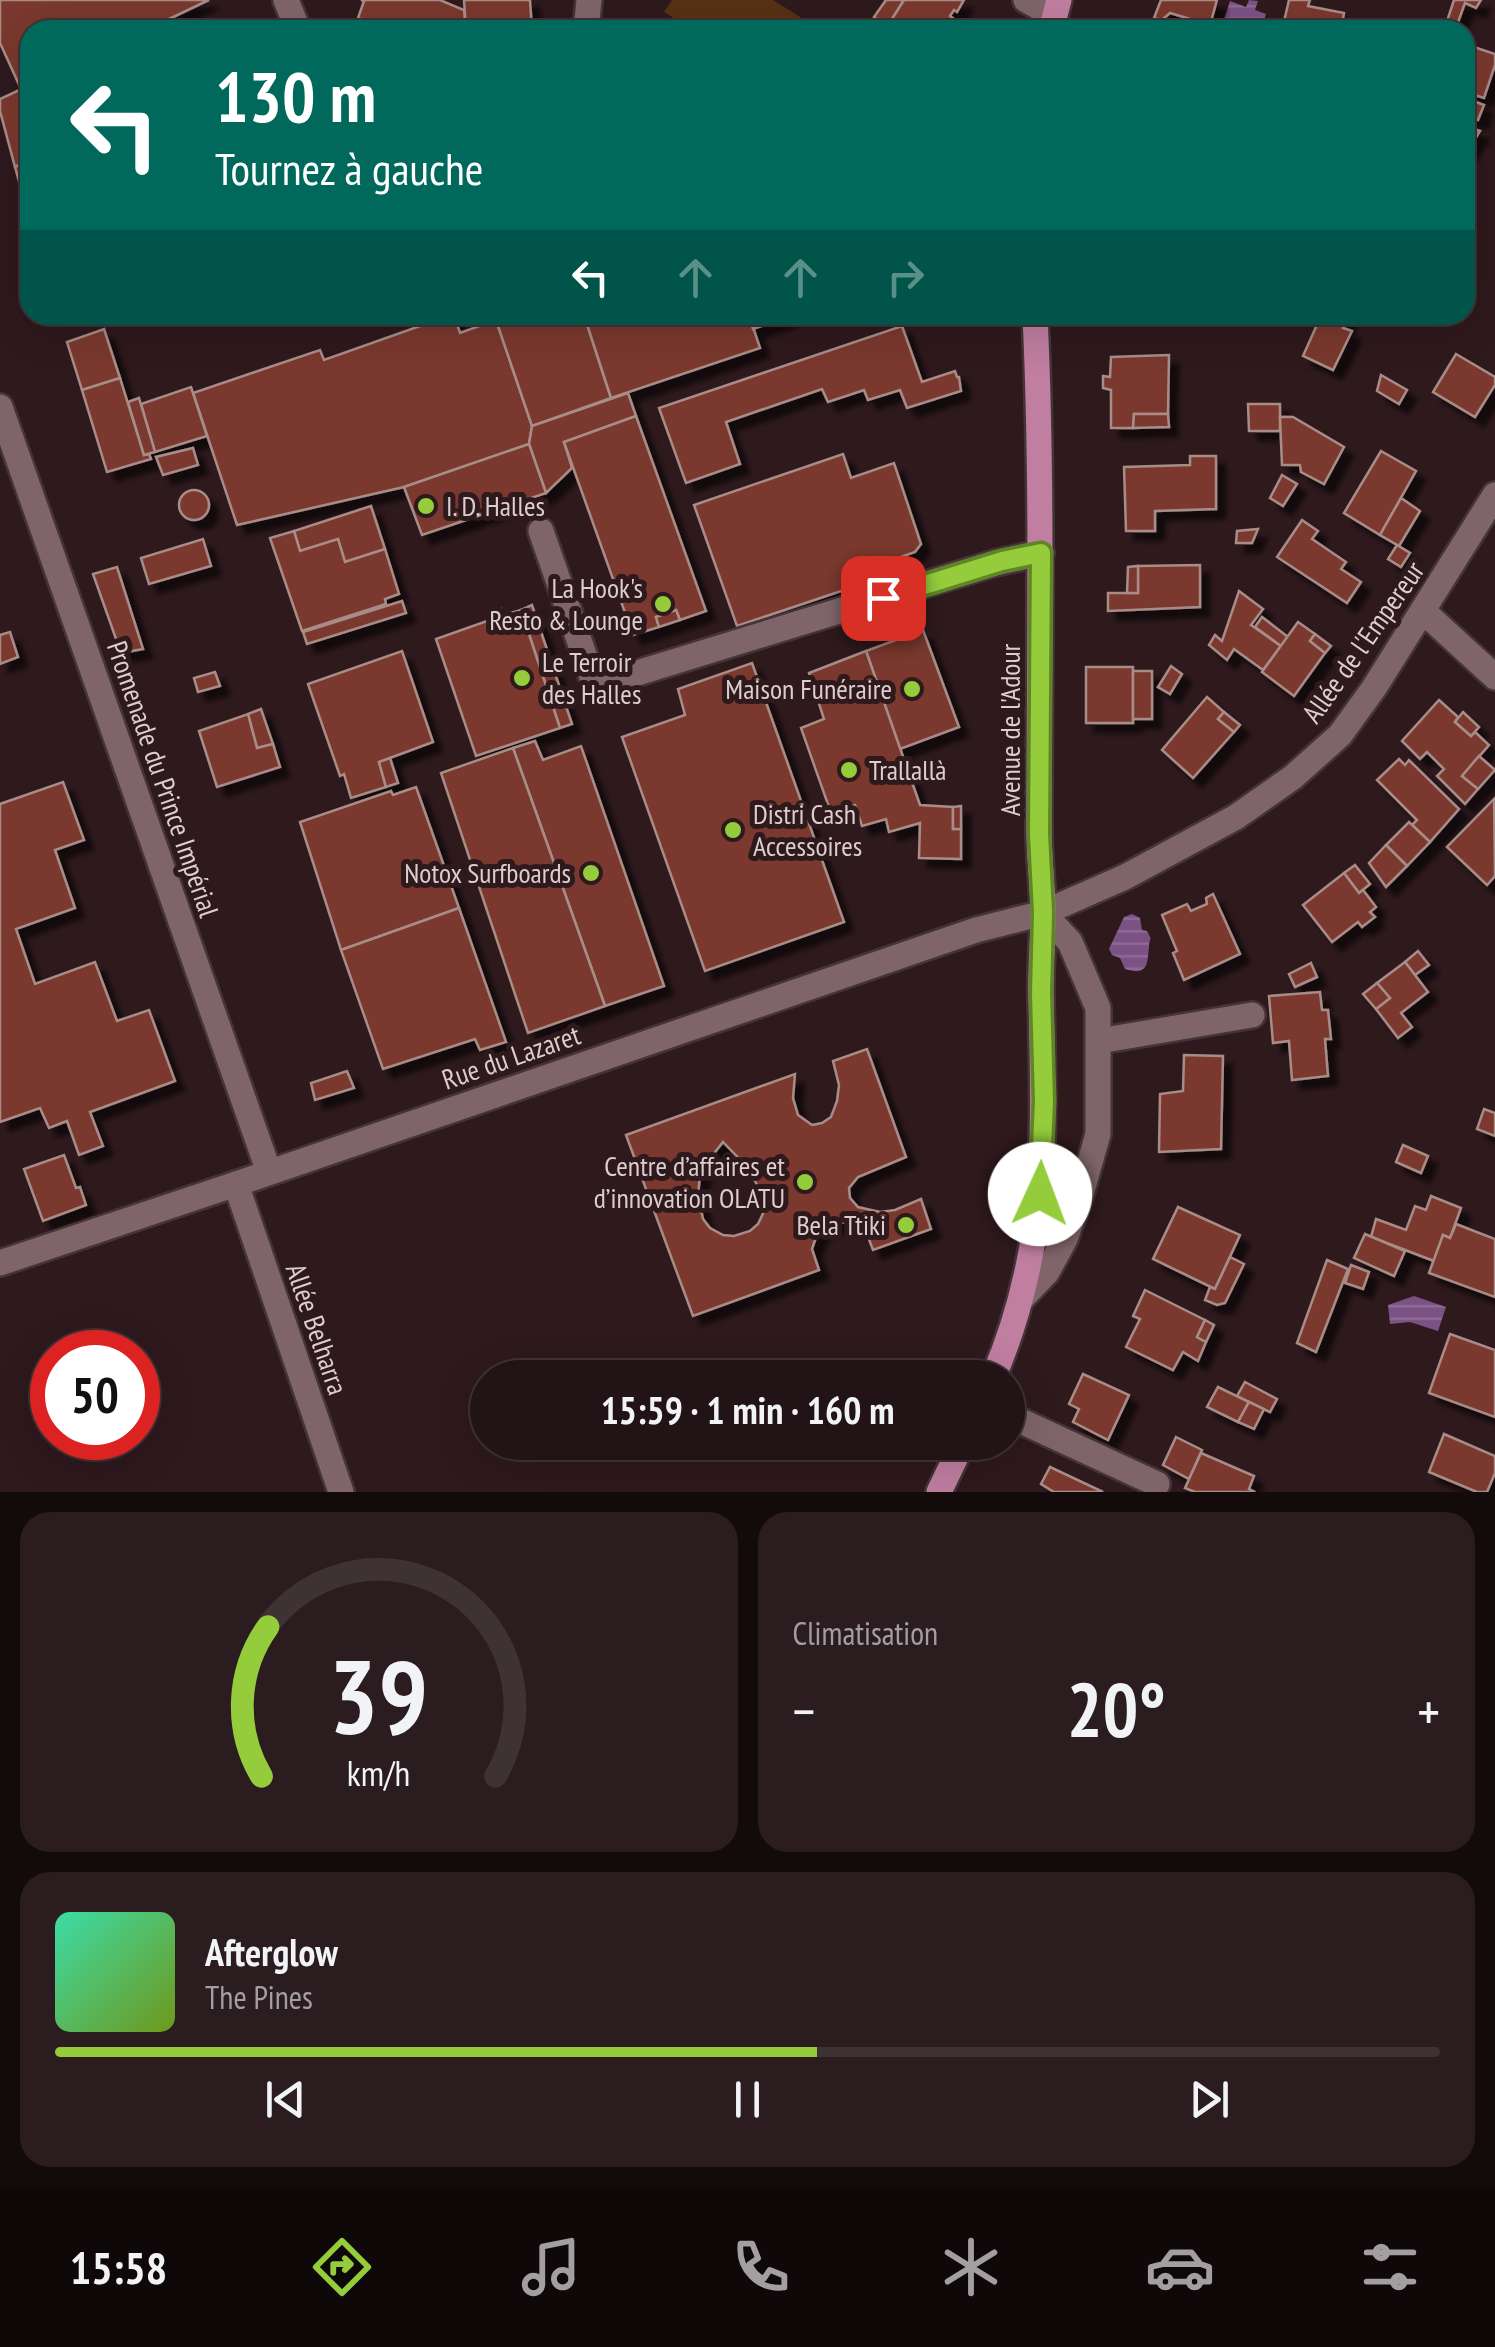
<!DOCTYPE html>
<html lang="fr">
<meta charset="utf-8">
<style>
:root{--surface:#221316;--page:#2a1c1f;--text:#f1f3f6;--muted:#a29ea1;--line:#3f3235;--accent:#94cc3b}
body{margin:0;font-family:"PT Sans Narrow",sans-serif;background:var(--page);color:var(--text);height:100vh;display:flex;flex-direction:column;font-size:38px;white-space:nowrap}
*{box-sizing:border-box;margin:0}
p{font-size:32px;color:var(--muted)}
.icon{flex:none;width:55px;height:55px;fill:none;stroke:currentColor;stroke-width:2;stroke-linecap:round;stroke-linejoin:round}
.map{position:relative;height:1492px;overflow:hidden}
.drawer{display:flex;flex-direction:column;gap:20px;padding:20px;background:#130a0c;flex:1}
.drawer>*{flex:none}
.top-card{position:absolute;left:20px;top:20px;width:1455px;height:305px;border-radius:30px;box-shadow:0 10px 40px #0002,0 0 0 2px var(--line);background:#00695c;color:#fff;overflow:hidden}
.speed{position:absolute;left:30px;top:1330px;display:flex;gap:20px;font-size:50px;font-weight:700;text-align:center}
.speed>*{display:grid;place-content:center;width:130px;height:130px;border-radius:50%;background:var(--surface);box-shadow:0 10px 40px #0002,0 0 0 2px var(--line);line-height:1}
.speed .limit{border:15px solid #d22;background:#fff;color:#111}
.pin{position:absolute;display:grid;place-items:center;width:85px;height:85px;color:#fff;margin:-42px;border-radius:20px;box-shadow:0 5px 15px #0006}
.me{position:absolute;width:110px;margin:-55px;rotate:2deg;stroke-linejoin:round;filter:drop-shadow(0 0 8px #0008)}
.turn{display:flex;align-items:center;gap:35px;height:210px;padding:0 30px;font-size:45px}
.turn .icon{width:130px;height:130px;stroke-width:2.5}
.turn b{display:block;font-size:70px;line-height:85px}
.lanes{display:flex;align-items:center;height:95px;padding:0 30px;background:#0003;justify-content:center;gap:50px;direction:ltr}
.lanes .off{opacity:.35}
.big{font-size:75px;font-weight:800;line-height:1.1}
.drawer .card{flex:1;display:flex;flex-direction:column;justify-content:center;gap:15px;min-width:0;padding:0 35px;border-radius:30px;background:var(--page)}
.drawer .dial{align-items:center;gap:0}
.dial svg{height:260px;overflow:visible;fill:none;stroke:var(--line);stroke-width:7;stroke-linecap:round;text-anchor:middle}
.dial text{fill:var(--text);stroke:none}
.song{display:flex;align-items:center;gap:30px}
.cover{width:120px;height:120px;border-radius:15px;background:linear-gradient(135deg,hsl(160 70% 55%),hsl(80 70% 35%))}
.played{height:10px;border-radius:5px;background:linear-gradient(90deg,var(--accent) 55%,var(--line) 55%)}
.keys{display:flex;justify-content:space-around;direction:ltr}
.heat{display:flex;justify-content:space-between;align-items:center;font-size:55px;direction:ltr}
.drawer .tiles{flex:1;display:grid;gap:20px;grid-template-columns:1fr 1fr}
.card:last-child{grid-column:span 2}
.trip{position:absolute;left:470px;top:1360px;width:555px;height:100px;border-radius:50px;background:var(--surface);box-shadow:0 10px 40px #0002,0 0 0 2px var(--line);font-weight:800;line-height:100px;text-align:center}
.tabs{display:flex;height:160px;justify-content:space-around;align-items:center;background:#0e0809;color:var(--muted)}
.tabs .icon{width:70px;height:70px}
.tabs .current{color:var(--accent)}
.tabs b{font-size:45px;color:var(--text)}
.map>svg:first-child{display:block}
</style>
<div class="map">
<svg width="1495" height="1492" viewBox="0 0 1495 1492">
<defs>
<pattern id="water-rules" width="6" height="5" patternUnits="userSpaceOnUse" patternTransform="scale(2.5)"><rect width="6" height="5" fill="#7c5285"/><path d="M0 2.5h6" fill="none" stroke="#8e6a95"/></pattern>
<filter id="shadow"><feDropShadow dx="9" dy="9" stdDeviation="2.5" flood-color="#0009"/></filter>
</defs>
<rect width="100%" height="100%" fill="#2e191d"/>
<polygon fill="#583113" points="672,0 773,0 821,30 693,30 664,12"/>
<g fill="url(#water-rules)">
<polygon points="1249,0 1258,1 1255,10 1266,14 1261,30 1248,30 1223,22 1230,1 1246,7"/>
<path d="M1132 914 1140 918 1142 930 1147 931C1153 943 1150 934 1149 947 1147 965 1148 976 1125 969L1120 958 1112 955 1109 949 1124 917Z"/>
<polygon points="1414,1296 1446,1307 1438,1331 1410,1322 1390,1324 1388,1305"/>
</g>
<g fill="#7a392d" stroke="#a88c87" stroke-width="2.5" fill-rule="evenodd" filter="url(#shadow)">
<polygon points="0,0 209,0 146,30 30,30 30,85 21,89 0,43"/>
<polygon points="361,0 440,0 464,10 466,30 386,30 358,18 364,1"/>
<polygon points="464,0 530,0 532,30 466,30"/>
<polygon points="886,0 904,0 887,27 874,17"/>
<polygon points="904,0 964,0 957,12 954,10 950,16 968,30 885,30"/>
<polygon points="1161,0 1217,0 1210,25 1170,13 1162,20 1154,18"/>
<polygon points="1289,0 1310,0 1308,6 1344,13 1341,30 1282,30"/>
<polygon points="1454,0 1481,0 1476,8 1465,3 1457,25 1447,21"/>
<polygon points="1465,44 1495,54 1495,65 1484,98 1465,92"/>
<polygon points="30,85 30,160 15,167 0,111 0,99"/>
<polygon points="1465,98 1484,105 1478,120 1465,116"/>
<polygon points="1465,126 1480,131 1465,155"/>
<polygon points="30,160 30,221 15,167"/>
<polygon points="451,315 454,315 460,333 496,320 532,426 529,444 404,487 237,525 193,393 320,350 324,360"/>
<polygon points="510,315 584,315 611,398 532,426 496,320"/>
<polygon points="584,315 749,315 760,348 611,398"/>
<polygon points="749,315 794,315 753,329"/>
<polygon points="1314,315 1349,315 1343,328 1352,331 1333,370 1303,356 1320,318"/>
<polygon points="902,326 922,382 955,371 957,377 959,377 961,391 907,408 900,390 868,400 864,390 828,402 822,389 726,422 740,464 686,483 659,408"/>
<polygon points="104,329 120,378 82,390 67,342"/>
<polygon points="1456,354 1495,377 1495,385 1475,417 1433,392"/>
<polygon points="1169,355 1168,414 1134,414 1133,428 1111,428 1111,390 1103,388 1103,376 1110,377 1111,357"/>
<polygon points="1381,375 1407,390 1399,404 1377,391"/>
<polygon points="120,378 144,455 149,454 151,459 107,472 82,390"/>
<polygon points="191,387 207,436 155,452 141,404"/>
<polygon points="628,393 636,416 564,442 572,468 546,493 529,444 532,426"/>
<polygon points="139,398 155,452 144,455 128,402"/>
<polygon points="1248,404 1280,404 1280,431 1249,431"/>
<polygon points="1134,414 1168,414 1169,427 1133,428"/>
<polygon points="636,416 706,611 680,620 676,610 656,617 659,627 633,635 564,442"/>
<polygon points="1280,417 1293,417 1344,447 1324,484 1301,472 1300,465 1282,465"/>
<polygon points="529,444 546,493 422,535 404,487"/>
<polygon points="193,448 198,465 163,475 156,457"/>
<polygon points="1381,451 1416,471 1380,535 1344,513"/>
<polygon points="843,454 851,478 894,463 921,544 915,552 881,564 886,576 737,626 694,505"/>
<polygon points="1190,456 1216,456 1216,509 1155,511 1155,531 1126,531 1124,467 1190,465"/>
<polygon points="1282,475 1297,484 1283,506 1270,498"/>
<circle cx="194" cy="505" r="15"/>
<polygon points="1401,498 1420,511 1399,546 1380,535"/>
<polygon points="371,506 385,549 345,562 338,539 300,551 294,531"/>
<polygon points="1302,520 1318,531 1312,539 1346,562 1341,569 1361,582 1347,603 1277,557"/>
<polygon points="1258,529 1252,543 1236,543 1237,531"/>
<polygon points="294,531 300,551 338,539 345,562 385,549 399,594 385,599 386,604 302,631 270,538"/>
<polygon points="203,539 211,566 149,584 141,558"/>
<polygon points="1397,545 1410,553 1401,567 1388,559"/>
<polygon points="1200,565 1200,607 1108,611 1108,593 1138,593 1138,566"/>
<polygon points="1138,566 1138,593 1127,593 1128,567"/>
<polygon points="117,567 143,649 121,653 93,574"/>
<polygon points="1239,591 1263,609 1251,625 1281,646 1263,670 1234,649 1227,660 1209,645 1215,635 1222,641"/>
<polygon points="402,601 406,613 307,644 303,632"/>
<polygon points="532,605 572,724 560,728 521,610"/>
<polygon points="501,609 503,615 521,610 560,728 476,756 436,639 490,620 488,613"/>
<polygon points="676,610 680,620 659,627 656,617"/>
<polygon points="1262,617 1288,637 1281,646 1255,627"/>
<polygon points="1298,622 1315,634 1310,641 1325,653 1294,696 1262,672"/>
<polygon points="923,630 959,727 900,749 866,651"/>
<polygon points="10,632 18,657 0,664 0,635"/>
<polygon points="1315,634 1331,646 1325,653 1310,641"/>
<polygon points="402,651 433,742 379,762 386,787 351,798 344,774 340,776 308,684"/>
<polygon points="866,651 920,805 953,807 953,829 961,829 961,859 919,858 920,823 889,832 886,819 862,826 855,805 831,813 801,728 824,719 809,673"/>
<polygon points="752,663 844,922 705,971 622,737 685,715 678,689"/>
<polygon points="1171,666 1182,674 1170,694 1158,687"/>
<rect x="1086" y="667" width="47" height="56"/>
<rect x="1133" y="671" width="19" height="48"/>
<polygon points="215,672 220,686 198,692 194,678"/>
<polygon points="1207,697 1224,712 1218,719 1234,732 1193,778 1162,750"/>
<polygon points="1439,700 1458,717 1455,722 1471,736 1475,732 1489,745 1462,776 1478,789 1465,804 1437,776 1444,769 1427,752 1420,759 1402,741"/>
<polygon points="261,709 273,744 257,748 248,714"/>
<polygon points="1224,712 1240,725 1234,732 1218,719"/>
<polygon points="1463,712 1479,727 1471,736 1455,722"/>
<polygon points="248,714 257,748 273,744 280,767 217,787 199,731"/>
<polygon points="535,741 543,760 581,746 664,986 605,1006 513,748"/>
<polygon points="513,748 605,1006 528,1033 441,773"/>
<polygon points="1479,756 1495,770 1478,789 1462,776"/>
<polygon points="390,758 398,783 386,787 379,762"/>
<polygon points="1399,759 1405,765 1409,760 1459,809 1430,842 1412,825 1417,820 1377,780"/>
<polygon points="63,782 84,840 55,850 75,908 16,929 35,984 95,962 117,1021 149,1010 175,1081 90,1112 103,1146 79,1155 67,1121 49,1128 40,1108 0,1122 0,804"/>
<polygon points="416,787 459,908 341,950 300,822 391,791 393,795"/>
<polygon points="1494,799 1495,876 1487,885 1447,847"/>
<polygon points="961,806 961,829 953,829 953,807"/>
<polygon points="1409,822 1430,842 1407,866 1386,845"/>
<polygon points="1386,845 1407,866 1386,887 1369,863"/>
<polygon points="1355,865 1370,884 1359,893 1344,873"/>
<polygon points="1344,873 1359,893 1363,890 1376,907 1370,912 1375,917 1362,927 1358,922 1332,942 1303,905"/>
<polygon points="1213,894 1240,954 1184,980 1173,953 1177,951 1162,915 1187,904 1191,911 1207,904 1206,898"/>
<polygon points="459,908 506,1042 480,1050 475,1039 383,1069 341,950"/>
<polygon points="1418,951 1429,965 1415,975 1405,962"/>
<polygon points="1405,962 1428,992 1401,1013 1412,1027 1398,1038 1376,1009 1390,998 1377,983"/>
<polygon points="1311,963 1317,977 1295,987 1289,974"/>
<polygon points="1377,983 1390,998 1376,1009 1363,994"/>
<polygon points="1320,992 1322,1010 1328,1010 1331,1039 1325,1039 1328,1076 1292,1080 1289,1041 1273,1043 1269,996"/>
<path d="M867 1049 906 1157 858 1177 849 1188 850 1198 858 1207 880 1212 895 1210 921 1199 931 1229 873 1250 867 1234 862 1230 845 1222 826 1225 817 1234 812 1249 819 1270 693 1316 626 1135 795 1074 793 1098 798 1115 812 1125 822 1123 831 1117 837 1101 839 1085 833 1061ZM723 1142 749 1169 767 1205 758 1224 750 1231 734 1236 723 1235 710 1228 703 1219 698 1196 700 1175 705 1165Z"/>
<polygon points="1184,1055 1223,1056 1221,1149 1159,1152 1160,1094 1183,1091"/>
<polygon points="347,1071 354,1088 315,1100 311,1083"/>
<polygon points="1484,1109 1495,1113 1495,1136 1477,1129"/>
<polygon points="1403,1145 1428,1156 1421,1173 1396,1162"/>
<polygon points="64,1155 76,1188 80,1187 86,1205 43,1221 24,1169"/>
<polygon points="1431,1196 1461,1208 1450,1238 1443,1235 1434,1261 1371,1237 1376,1219 1406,1230 1415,1206 1426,1210"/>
<polygon points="1178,1207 1240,1235 1215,1289 1153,1259"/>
<polygon points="1456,1224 1495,1239 1495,1297 1429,1273 1443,1235 1450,1238"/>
<polygon points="1365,1234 1405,1251 1394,1276 1354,1258"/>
<polygon points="1230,1257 1244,1264 1225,1303 1217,1305 1205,1300 1210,1287 1215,1289"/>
<polygon points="1327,1260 1348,1269 1316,1352 1297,1343"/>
<polygon points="1351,1265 1369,1272 1363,1289 1345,1283"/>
<polygon points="1145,1290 1205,1320 1197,1337 1206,1342 1198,1361 1183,1352 1173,1370 1126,1347 1140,1319 1133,1316"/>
<polygon points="1205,1320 1214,1325 1206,1342 1197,1337"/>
<polygon points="1450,1334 1495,1350 1495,1417 1429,1393"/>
<polygon points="1083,1374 1129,1395 1108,1440 1073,1422 1079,1409 1069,1404"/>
<polygon points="1245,1382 1277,1399 1270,1412 1237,1396"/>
<polygon points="1218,1387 1249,1402 1238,1422 1207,1407"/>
<polygon points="1249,1402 1264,1409 1254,1429 1238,1422"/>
<polygon points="1444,1434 1495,1456 1495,1473 1487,1492 1477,1492 1429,1472"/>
<polygon points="1176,1437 1202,1450 1189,1479 1163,1465"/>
<polygon points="1201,1453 1254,1476 1249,1489 1255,1492 1195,1492 1185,1488"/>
<polygon points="1050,1467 1103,1492 1054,1492 1041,1484"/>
</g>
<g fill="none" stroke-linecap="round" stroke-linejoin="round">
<defs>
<g id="minor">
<polyline points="286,0 298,30"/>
<polyline points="1026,0 1054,16"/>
<polyline points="586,30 589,0"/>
<polyline points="0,407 269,1172"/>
<polyline points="541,531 595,686 995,563 1041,553"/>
<polyline points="1424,612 1495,677"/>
<polyline points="1099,1041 1252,1015"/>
<polyline points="236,1184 341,1492"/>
<polyline points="0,1263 236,1184 976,930 1043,913 1125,877 1236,817 1293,777 1340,735 1374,688 1495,495"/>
<polyline points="1022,1298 1047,1272 1065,1239 1081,1194 1098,1134 1098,1008 1070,942 1043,913"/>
<polyline points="1008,1415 1157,1484"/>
</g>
<g id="major">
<polyline points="1051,30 1059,0"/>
<path d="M993 1378C1049 1248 1044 1135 1041 998 1040 970 1043 942 1043 914 1043 886 1039 859 1039 831 1039 659 1043 487 1035 315"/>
<polyline points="939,1492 963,1442"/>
</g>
</defs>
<use href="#minor" stroke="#453437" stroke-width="30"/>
<use href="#major" stroke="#453437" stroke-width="30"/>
<use href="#minor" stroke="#7f6569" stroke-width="25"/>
<use href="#major" stroke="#c07ea1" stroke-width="25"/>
</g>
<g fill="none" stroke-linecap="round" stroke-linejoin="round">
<defs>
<polyline id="route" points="883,598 1002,561 1041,553 1039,834 1043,913 1041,994 1044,1101 1040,1194"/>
</defs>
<use href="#route" stroke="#608526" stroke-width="25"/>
<use href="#route" stroke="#94cc3b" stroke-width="18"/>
</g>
<g fill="#94cc3b" stroke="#2e191d" stroke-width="4">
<circle cx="426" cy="506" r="10"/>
<circle cx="663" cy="604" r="10"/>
<circle cx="522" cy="678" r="10"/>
<circle cx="912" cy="689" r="10"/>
<circle cx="849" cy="770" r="10"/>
<circle cx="733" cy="830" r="10"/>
<circle cx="591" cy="873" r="10"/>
<circle cx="805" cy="1182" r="10"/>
<circle cx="906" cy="1225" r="10"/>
</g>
<g text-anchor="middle" stroke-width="10" stroke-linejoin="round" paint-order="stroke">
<g font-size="28" fill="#dccdcf" stroke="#2e191d" text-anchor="end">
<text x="446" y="516" text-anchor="start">I. D. Halles</text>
<text x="643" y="598">La Hook's<tspan x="643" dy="32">Resto &amp; Lounge</tspan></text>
<text x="542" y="672" text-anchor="start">Le Terroir<tspan x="542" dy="32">des Halles</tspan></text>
<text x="892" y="699">Maison Funéraire</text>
<text x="869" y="780" text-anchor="start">Trallallà</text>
<text x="753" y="824" text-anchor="start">Distri Cash<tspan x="753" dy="32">Accessoires</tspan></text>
<text x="571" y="883">Notox Surfboards</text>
<text x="785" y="1176">Centre d’affaires et<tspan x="785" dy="32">d’innovation OLATU</tspan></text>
<text x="886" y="1235">Bela Ttiki</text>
</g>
<g font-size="28" fill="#dccdcf" stroke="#2e191d">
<text transform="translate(1363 642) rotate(-55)" y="10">Allée de l'Empereur</text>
<text transform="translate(1010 730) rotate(-90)" y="10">Avenue de l'Adour</text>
<text transform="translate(163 779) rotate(71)" y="10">Promenade du Prince Impérial</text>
<text transform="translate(511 1057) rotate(-19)" y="10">Rue du Lazaret</text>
<text transform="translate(317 1329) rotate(71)" y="10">Allée Belharra</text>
</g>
</g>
</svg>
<div class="speed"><div class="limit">50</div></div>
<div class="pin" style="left:883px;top:598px;background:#d93025"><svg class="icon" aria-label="arrive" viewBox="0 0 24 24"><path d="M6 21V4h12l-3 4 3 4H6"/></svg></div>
<svg class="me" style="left:1040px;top:1194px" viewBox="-20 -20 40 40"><circle r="19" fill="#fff"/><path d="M0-13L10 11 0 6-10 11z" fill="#94cc3b"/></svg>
<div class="trip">15:59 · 1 min · 160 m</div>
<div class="top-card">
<div class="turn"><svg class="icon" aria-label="left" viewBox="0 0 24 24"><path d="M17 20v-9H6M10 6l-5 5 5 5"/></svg><div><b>130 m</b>Tournez à gauche</div></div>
<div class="lanes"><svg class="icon" aria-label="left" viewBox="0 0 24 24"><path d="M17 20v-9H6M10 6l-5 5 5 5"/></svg><svg class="icon off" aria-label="ahead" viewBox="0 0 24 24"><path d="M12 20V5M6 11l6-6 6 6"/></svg><svg class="icon off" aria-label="ahead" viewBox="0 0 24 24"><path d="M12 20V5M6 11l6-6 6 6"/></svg><svg class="icon off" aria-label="right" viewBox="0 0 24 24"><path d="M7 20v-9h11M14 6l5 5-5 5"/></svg></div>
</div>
</div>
<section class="drawer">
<div class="tiles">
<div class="card dial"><svg viewBox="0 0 100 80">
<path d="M14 69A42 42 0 1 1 86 69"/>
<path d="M14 69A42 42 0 0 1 16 23" stroke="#94cc3b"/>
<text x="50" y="56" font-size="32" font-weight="700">39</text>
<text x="50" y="72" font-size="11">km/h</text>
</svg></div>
<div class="card"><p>Climatisation</p>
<div class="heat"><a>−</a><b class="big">20°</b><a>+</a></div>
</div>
<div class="card">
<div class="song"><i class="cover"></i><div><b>Afterglow</b><p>The Pines</p></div></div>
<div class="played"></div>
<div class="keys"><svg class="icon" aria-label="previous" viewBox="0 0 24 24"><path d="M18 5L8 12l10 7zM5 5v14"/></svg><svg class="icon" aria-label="pause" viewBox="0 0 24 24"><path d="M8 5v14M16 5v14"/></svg><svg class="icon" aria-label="next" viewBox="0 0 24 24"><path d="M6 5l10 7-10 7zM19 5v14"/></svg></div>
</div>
</div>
</section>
<nav class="tabs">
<b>15:58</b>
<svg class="icon current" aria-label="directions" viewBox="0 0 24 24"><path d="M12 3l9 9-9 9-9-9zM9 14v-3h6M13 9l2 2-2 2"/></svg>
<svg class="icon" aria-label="music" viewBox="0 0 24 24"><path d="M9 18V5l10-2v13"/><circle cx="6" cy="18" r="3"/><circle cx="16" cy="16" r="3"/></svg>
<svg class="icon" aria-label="phone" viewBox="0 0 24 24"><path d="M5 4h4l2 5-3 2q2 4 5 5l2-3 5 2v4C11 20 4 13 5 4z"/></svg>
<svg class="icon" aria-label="climate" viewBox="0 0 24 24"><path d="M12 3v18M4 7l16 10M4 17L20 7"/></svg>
<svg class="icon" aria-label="car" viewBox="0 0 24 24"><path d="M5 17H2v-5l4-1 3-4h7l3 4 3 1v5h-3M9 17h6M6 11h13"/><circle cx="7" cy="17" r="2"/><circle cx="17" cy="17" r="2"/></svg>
<svg class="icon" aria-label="filters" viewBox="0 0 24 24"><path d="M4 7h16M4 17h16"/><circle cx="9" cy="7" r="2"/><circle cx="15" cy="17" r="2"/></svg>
</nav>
